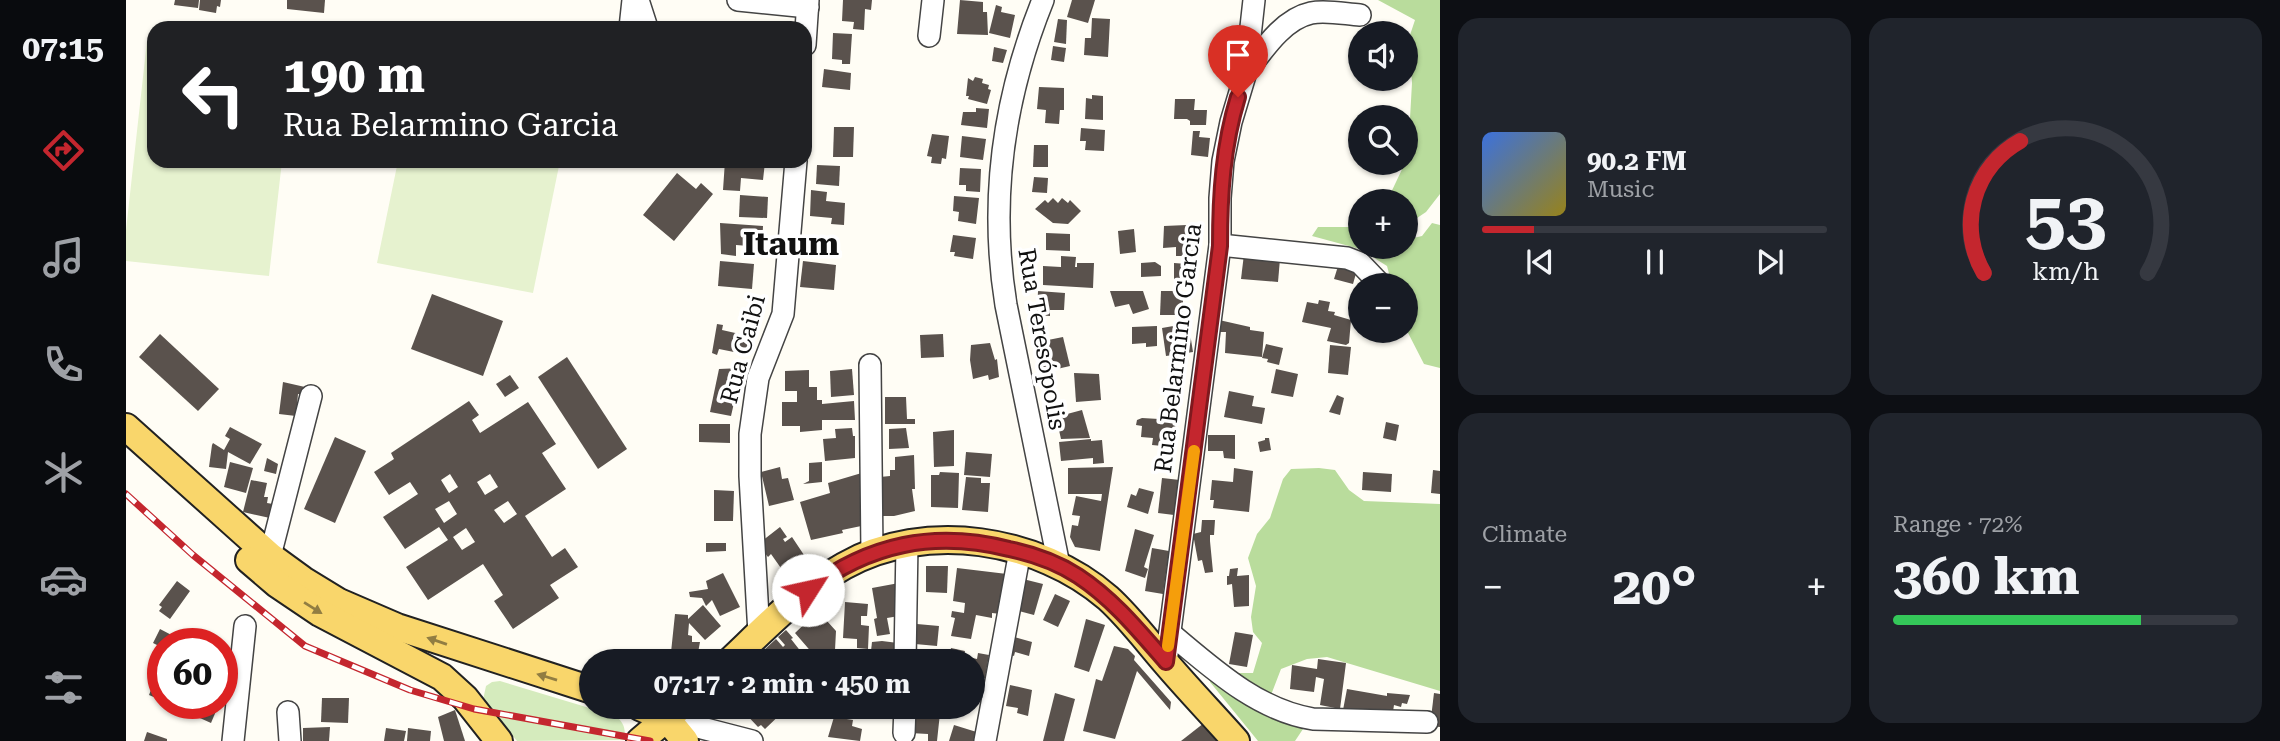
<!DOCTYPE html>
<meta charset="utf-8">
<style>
:root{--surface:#171b24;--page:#20242c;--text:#f1f3f6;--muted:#9ea1a6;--line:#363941;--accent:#c4262e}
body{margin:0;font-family:"Roboto Serif",serif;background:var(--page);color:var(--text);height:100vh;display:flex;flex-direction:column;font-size:26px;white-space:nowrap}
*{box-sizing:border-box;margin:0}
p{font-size:23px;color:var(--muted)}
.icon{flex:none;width:38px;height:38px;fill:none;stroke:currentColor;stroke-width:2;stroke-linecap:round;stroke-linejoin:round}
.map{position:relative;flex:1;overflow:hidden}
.details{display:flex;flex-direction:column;gap:18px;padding:18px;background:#0d0f14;width:840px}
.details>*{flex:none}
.top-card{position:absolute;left:21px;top:21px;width:665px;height:147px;border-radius:21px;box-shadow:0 2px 5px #0004;background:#202124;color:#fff;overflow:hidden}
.buttons{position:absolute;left:1222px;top:21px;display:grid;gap:14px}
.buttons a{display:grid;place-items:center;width:70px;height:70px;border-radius:50%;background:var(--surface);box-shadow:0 2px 5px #0004;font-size:35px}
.speed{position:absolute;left:21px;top:628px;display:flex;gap:14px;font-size:35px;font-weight:700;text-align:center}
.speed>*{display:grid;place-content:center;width:91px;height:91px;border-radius:50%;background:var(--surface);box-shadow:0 2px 5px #0004;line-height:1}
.speed .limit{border:10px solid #d22;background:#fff;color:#111}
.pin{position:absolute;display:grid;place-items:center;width:60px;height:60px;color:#fff;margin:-72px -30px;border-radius:50% 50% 50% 0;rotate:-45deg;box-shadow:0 0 7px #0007}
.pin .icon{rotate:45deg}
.me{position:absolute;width:77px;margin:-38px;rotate:55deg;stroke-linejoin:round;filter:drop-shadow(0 0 5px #0008)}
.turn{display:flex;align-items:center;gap:24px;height:147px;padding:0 21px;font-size:32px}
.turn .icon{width:91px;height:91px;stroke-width:2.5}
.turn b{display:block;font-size:49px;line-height:60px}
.big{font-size:52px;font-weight:700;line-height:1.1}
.details .tile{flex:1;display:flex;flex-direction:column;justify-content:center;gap:10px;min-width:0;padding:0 24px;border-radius:21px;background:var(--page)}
.details .dial{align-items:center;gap:0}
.dial svg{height:182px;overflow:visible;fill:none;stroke:var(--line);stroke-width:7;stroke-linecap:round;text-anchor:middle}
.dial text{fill:var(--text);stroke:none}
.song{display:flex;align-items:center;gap:21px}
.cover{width:84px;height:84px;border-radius:10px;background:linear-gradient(135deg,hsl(220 70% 55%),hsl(50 70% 35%))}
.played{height:7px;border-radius:4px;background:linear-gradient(90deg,var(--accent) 15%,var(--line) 15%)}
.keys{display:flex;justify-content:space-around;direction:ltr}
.heat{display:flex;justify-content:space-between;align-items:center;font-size:38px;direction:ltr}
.charge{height:10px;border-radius:5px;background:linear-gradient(90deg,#34c759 72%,var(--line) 0)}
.details .tiles{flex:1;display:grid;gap:18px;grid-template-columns:repeat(2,1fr)}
.trip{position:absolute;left:453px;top:649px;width:406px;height:70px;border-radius:35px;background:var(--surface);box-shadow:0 2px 5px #0004;font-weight:700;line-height:70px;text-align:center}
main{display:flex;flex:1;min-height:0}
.menu{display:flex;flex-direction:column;width:126px;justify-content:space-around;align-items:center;background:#090b0e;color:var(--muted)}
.menu .icon{width:49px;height:49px}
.menu .current{color:var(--accent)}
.menu b{font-size:32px;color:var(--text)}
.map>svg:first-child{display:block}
</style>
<main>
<nav class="menu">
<b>07:15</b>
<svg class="icon current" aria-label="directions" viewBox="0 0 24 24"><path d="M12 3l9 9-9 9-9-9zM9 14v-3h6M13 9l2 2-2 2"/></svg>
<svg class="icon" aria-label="music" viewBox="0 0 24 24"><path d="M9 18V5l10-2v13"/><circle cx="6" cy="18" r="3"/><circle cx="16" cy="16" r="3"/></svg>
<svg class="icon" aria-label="phone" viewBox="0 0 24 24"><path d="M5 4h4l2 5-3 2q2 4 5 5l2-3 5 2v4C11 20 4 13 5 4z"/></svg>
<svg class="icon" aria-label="climate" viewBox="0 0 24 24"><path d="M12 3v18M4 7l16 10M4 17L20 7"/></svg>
<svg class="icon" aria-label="car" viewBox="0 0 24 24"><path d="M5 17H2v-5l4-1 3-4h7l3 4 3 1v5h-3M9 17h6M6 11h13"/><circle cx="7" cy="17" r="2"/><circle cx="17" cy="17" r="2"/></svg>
<svg class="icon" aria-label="filters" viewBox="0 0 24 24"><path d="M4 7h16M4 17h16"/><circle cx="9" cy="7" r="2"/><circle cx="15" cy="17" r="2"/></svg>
</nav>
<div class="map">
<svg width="1314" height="741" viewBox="0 0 1314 741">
<rect width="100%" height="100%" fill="#fffdf5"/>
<path fill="#d5ebbd" d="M374 681 490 716C498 723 500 729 498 740L391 741 357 700 360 686 366 682Z"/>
<g fill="#b9dc9c">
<polygon points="1252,0 1314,0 1314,194 1300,212 1288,220 1279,217 1279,201 1261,201 1279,163 1283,136 1286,83 1283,38 1289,20"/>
<polygon points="1306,223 1314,225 1314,368 1298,364 1279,327 1279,285 1266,285 1261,266 1234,249 1186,236 1192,227 1234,227 1234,247 1279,247 1279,240 1296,236"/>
<polygon points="1193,468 1209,470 1223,490 1238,501 1314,504 1314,691 1201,657 1181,659 1155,669 1145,695 1167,716 1177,729 1169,741 1132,741 1084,682 1087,673 1127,673 1136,643 1127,632 1125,617 1130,586 1122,558 1131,534 1144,518 1157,479 1165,469"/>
</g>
<g fill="#e6f2cf">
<polygon points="21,41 28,42 28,161 156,161 143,276 0,261 0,230"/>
<polygon points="272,161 434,161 407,293 251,263"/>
</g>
<g fill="#5a524d" fill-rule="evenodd">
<polygon points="49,0 73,0 72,8 48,5"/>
<polygon points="74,0 95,0 94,7 91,6 90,13 73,10"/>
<polygon points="161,0 199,0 198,13 161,9"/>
<polygon points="717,0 746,0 745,10 739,9 738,30 727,29 728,22 716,21"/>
<polygon points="834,0 857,2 857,12 861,12 862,35 831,34"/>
<polygon points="946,0 969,0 962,23 941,17"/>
<polygon points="870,5 876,7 875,12 889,15 884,38 863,33"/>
<polygon points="966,18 984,19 982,57 958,55 959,38 965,38"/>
<polygon points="932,19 941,20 940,44 928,42"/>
<polygon points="707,33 726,34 724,64 716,64 716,60 706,59"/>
<polygon points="927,46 940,48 938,62 925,60"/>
<polygon points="868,47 881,50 877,63 866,61"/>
<polygon points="698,69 725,73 724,90 696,87"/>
<polygon points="849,77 857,79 856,83 863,85 862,89 865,90 861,104 842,99 843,96 840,96 842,78 847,81"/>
<polygon points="913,87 938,88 938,110 934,110 933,124 919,123 920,110 911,109"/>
<polygon points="966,95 977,96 977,120 959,119 960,98 966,99"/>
<polygon points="1049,99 1069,99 1068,110 1081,110 1080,125 1064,125 1064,121 1061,119 1048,119"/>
<polygon points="850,108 863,109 861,128 835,125 837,112 850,112"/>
<polygon points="708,127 728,127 727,157 707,157"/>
<polygon points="955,128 979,130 978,151 959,150 960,141 954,141"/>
<polygon points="1067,131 1074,131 1073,137 1084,138 1082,157 1065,155"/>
<polygon points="806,134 823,136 820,159 816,158 815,164 805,163 806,157 801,156"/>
<polygon points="836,136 860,139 857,160 834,157"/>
<polygon points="908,145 922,145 922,167 907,167"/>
<polygon points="599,161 639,162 637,180 615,178 614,191 597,190"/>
<polygon points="691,165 714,166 713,186 690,184"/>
<polygon points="834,168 855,169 854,192 840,191 840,185 833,185"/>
<polygon points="551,173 570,189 575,183 587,194 548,241 517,215"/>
<polygon points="908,177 922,178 921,193 906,192"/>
<polygon points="685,190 701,192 700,201 719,203 718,225 705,224 706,218 684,216"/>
<polygon points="614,195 642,197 641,218 613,217"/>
<polygon points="828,196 853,198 850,224 832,221 833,212 827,211"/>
<polygon points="927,198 932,203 936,198 942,203 944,200 955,211 942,224 927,223 909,209 919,200 922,203"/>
<polygon points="594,223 637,226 636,247 610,245 610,256 595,254"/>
<polygon points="1061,225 1061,231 1067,230 1066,256 1050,256 1050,247 1037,248 1038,226"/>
<polygon points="1008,229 1010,252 994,254 992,231"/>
<polygon points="920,233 944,234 944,251 920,250"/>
<polygon points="827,235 850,238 847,259 828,256 829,252 824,252"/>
<polygon points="1118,254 1154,259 1152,282 1115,279"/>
<polygon points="935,256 950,257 949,267 951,267 951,263 968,263 967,288 917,285 917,266 935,267"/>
<polygon points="1214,260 1231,270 1227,284 1208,279"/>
<polygon points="594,261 628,264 626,289 592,286"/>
<polygon points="677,261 710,265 708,290 674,287"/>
<polygon points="1029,262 1035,266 1035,276 1015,277 1015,263"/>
<polygon points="1048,263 1061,264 1061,280 1048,281"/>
<polygon points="912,291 939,293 938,310 924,310 924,316 911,315"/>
<polygon points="984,291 1017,291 1023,309 1007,314 1003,304 989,307"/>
<polygon points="1035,291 1057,291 1057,315 1034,315"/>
<polygon points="306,294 377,321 357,376 285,349"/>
<polygon points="1193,300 1204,302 1202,311 1209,312 1208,315 1225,320 1223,343 1220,345 1201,341 1205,328 1176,322 1181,302 1192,304"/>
<polygon points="1093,320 1124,327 1124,330 1138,332 1136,357 1099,353 1100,332 1093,332"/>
<polygon points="591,324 597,325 596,330 627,337 623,355 593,349 591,355 586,353"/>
<polygon points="1053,325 1053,328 1063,327 1067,352 1040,356 1036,328"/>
<polygon points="1031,326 1031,346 1020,347 1020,343 1006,344 1006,327"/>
<polygon points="34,334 93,389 72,411 13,357"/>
<polygon points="817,334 818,357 795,358 794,335"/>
<polygon points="937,337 944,366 918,372 912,342"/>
<polygon points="864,343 869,360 871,359 873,377 863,380 862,375 847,379 844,360 845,345"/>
<polygon points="1140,344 1157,348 1153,365 1141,362 1142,359 1136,358"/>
<polygon points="1204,345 1225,347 1222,375 1202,373"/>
<polygon points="441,357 501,449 472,469 412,377"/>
<polygon points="616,368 605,416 584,412 593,369"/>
<polygon points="726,369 728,395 705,397 704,371"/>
<polygon points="1150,369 1172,374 1167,397 1145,393"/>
<polygon points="683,370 683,387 691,387 691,400 696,400 696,404 728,401 729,420 696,420 696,430 674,432 674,426 656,426 656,402 671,402 671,391 659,391 659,371"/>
<polygon points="948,373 973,374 975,400 950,402"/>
<polygon points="384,375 393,388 379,397 370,384"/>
<polygon points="157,382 179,387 178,395 172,394 170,416 153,414"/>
<polygon points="1103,391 1128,396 1126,406 1139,408 1136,424 1098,417"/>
<polygon points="1211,395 1218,398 1214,415 1203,412"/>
<polygon points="759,397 780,397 781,419 789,419 789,424 759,424"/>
<path d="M343 401 353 415 346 420 354 433 402 402 430 444 416 453 440 489 399 516 426 557 439 548 452 567 424 585 433 598 387 629 368 601 377 595 357 564 302 600 280 567 322 540 313 527 279 549 257 517 292 494 284 482 263 495 248 472 268 459 265 453ZM324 474 332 487 323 493 315 480ZM364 474 372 487 359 495 351 482ZM323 501 331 514 318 523 309 509ZM382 501 391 514 378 523 368 510ZM340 528 349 542 336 550 327 537Z"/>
<polygon points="956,410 964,438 935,439 930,417"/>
<polygon points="1016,418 1050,420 1047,447 1026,445 1027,438 1015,437 1016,426 1010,425 1011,420"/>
<polygon points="1260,422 1273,425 1270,441 1257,438"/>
<polygon points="573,424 604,424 604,443 573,442"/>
<polygon points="104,427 136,444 124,464 102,452 100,469 83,467 86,445 87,443 98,450 104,439 99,436"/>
<polygon points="726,428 727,436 729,436 729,458 699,461 697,439 710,438 709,429"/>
<polygon points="780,428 783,448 763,449 763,429"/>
<polygon points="828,430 828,466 808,467 807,432"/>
<polygon points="1082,435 1109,435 1109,459 1098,458 1097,451 1082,451"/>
<polygon points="209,437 240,451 209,523 178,509"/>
<polygon points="1139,438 1143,438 1145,450 1134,452 1132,442 1139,440"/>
<polygon points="965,439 965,441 976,440 978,463 967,464 967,458 935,461 933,442"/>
<polygon points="840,452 866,454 864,477 838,475"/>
<polygon points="788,455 789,489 786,489 789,511 768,516 751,516 754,477 764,476 764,470 769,470 769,457"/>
<polygon points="141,458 152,464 150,474 138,471"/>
<polygon points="104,462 127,468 120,493 98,487"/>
<polygon points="696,462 696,482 677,484 683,481 683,463"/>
<polygon points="654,467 656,479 662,478 668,500 643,506 635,472"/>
<polygon points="987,467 974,551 949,547 944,537 946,525 952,526 954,516 946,515 950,496 975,501 976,494 942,494 942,468"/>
<polygon points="1108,468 1127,471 1123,512 1087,508 1088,500 1084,500 1086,480 1107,482"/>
<polygon points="1307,470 1314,471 1314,494 1305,493"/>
<polygon points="739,472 740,525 716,530 717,533 685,540 674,502 704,493 702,483"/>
<polygon points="814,472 833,473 832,508 805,507 805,475 813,475"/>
<polygon points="1237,472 1266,474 1265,492 1236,490"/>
<polygon points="840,477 855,478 855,483 864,483 862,512 836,510"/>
<polygon points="1036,478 1054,480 1048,515 1032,513"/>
<polygon points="125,480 141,483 138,497 142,497 141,503 147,504 144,518 117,512"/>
<polygon points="1013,488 1028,492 1022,514 1001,507 1005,494 1010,496"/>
<polygon points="588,490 608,491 607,521 588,521"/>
<polygon points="1076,520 1089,520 1088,535 1084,535 1084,541 1087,572 1079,573 1076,560 1072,561 1067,534 1075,532"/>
<polygon points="654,527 661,537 657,539 659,542 666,537 678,555 657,571 645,554 642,557 632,544"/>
<polygon points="1009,529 1028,535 1018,567 1022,569 1019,578 999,571"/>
<polygon points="580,543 600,543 600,551 580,552"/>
<polygon points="1026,548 1043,551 1037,594 1019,591"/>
<polygon points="800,566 822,566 821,593 800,592"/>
<polygon points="831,568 881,574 875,614 866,613 866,618 850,615 845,639 825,636 829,618 825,617 826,611 838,613 839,603 827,601"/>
<polygon points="1112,568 1111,576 1123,575 1123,606 1108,607 1106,584 1101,585 1101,576 1103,576 1104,569"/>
<polygon points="597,573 614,607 594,616 586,600 580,606 576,598 564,597 563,592 582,589 580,581"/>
<polygon points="897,579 917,584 908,615 889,610"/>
<polygon points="51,581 64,591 44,619 33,611 36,607 33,605"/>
<polygon points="773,583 779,615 761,618 764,634 751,636 748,619 751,618 746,588"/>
<polygon points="929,594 944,601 932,627 917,620"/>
<polygon points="719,602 742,604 741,616 735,616 735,625 743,626 742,649 731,648 731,639 717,638"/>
<polygon points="577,605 595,626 579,640 563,623 562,635 566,636 566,642 574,642 571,658 567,662 544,662 549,614 562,615 562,619"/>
<polygon points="692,611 710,631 709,650 713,655 712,656 708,652 697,662 694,662 669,633"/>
<polygon points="960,619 979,625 963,672 948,667"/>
<polygon points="791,624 813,626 811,646 789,644"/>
<polygon points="34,629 55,640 52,644 37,644 37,656 29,652 33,646 27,643"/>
<polygon points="660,630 667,638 665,639 683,662 651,662 638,650 650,639 657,647 659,645 652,637"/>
<polygon points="1109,632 1127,635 1121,667 1103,664"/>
<polygon points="888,637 906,642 903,656 889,652 888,656 883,654"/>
<polygon points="756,641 772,643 770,662 744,660 746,642"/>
<polygon points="988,646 1002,649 1009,656 1008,660 1045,702 1044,710 1011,671 989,739 957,731 970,679 976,681"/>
<polygon points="825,648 839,651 838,656 851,659 852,653 863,655 859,678 847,676 847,662 827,662 827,658 823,657"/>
<polygon points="796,654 822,654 821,662 795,662"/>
<polygon points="1192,659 1220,663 1214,709 1194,705 1198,679 1190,677 1188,692 1164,689 1166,665 1191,669"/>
<polygon points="37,676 37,701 23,695 27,685 33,687"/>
<polygon points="884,685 906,690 902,716 891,713 892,708 880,706"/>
<polygon points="1221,689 1261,696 1261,693 1284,695 1281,704 1276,703 1275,707 1268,705 1266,718 1217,710"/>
<polygon points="929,693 949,699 938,741 917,741"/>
<polygon points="1308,693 1314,694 1314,727 1304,726"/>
<polygon points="196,698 223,698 222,723 195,722"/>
<polygon points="58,704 93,704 85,723 56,710"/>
<polygon points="617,707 662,707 639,729 635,725 632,727 616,710"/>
<polygon points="329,710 339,741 318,741 312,717"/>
<polygon points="786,711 814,713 811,741 802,741 802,734 784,733"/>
<polygon points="708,717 727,720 726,726 736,729 734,741 702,737"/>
<polygon points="1078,723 1092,741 1055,741"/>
<polygon points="828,725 857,734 855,741 823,741"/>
<polygon points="204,727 203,741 177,741 177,728"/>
<polygon points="260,728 280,731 278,741 258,741"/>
<polygon points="282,728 305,731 304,741 281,741"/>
<polygon points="21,732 41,739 41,741 18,741"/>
</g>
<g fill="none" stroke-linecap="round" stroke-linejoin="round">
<defs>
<g id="minor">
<polyline points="512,0 521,28"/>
<polyline points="612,0 682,7"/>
<path d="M917 0C877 99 863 200 880 305L933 565"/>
<polyline points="504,28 507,0"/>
<polyline points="803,36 807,0"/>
<polyline points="679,45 682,0"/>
<path d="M1121 71C1137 50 1157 19 1185 13 1200 10 1219 14 1234 15"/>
<polyline points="1094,245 1221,258 1234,263 1255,285"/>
<polyline points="744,365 746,554"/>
<polyline points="144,556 185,396"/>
<path d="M1044 633C1086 668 1131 710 1187 719L1301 722"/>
<polyline points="633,634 624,476 624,434 632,378 657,314 670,161"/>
<polyline points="779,662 781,544"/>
<polyline points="1040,662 1094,245 1094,198 1097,161 1105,122 1120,72 1128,0"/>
<polyline points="162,712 164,741"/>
<polyline points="541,719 626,741"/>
<polyline points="778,733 779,707"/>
<polyline points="107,741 119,626"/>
<polyline points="859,741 894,551"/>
</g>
<g id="major">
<polyline points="0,427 144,556 177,580 213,602 271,627 466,690"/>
<polyline points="123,560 151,584 194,613 316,677 339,698 373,741"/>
<path d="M603 662C639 628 675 590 718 566 799 520 913 538 982 598 1003 617 1020 640 1039 662 1062 689 1087 715 1110 741"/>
<polyline points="514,707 541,719 559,741"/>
<polyline points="514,741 553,708"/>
</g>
</defs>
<use href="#minor" stroke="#444" stroke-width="24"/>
<use href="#major" stroke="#222" stroke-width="30"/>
<use href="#minor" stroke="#fff" stroke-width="21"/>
<use href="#major" stroke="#f9d66b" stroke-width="26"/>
<defs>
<polyline id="rail" points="0,494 67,555 179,646 284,690 348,709 524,741"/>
</defs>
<use href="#rail" stroke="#c4262e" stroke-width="7"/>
<use href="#rail" stroke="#fff" stroke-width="4.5" stroke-dasharray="13" stroke-linecap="butt"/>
</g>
<defs><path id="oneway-solid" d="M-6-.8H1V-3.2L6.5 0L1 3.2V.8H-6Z" transform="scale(1.75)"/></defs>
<g fill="#917d42">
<use href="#oneway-solid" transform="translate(187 608) rotate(32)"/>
<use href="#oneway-solid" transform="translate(311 641) rotate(-161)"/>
<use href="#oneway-solid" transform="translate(421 677) rotate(-163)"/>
</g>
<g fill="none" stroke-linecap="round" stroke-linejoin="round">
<defs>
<path id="route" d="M682 590C743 544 808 530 883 549 907 554 932 563 952 576 987 599 1013 631 1040 662L1094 246C1094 194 1097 146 1112 97"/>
</defs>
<use href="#route" stroke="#7f191e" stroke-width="18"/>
<use href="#route" stroke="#c4262e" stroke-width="12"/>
<polyline stroke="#f59e0b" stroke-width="12" points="1042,646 1068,451"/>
</g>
<g text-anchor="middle" stroke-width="7" stroke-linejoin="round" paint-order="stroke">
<g font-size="24" fill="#111" stroke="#fff">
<text transform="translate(916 339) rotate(80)" y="8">Rua Teresópolis</text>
<text transform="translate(1052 348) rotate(-83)" y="8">Rua Belarmino Garcia</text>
<text transform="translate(617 349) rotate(-75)" y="8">Rua Caibi</text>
</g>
<g font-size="32" font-weight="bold" fill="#111" stroke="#fff">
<text x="665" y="255">Itaum</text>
</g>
</g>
</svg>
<div class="buttons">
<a><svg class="icon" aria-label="sound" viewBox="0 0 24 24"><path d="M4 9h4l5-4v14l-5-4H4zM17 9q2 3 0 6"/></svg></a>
<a><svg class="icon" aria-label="search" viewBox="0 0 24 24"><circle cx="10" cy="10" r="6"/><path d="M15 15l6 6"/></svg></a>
<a>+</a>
<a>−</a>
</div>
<div class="speed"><div class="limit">60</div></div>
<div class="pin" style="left:1112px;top:97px;background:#d93025"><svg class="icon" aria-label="arrive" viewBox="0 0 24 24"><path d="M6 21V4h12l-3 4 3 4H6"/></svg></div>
<svg class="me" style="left:682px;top:590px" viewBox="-20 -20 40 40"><circle r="19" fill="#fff"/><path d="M0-13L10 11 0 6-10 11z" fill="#c4262e"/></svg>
<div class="trip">07:17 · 2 min · 450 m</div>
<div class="top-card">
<div class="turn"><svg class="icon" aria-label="left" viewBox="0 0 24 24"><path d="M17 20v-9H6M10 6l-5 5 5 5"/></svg><div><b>190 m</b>Rua Belarmino Garcia</div></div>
</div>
</div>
<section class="details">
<div class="tiles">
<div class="tile">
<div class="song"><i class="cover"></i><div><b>90.2 FM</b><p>Music</p></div></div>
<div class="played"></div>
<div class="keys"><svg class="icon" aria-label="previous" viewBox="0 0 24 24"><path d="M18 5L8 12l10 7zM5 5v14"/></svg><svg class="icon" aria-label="pause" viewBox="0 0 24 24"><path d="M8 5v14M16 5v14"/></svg><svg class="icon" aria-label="next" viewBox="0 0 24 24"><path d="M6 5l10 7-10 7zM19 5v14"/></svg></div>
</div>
<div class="tile dial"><svg viewBox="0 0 100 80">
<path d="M14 69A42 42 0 1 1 86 69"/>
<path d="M14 69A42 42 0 0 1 30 11" stroke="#c4262e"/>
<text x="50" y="56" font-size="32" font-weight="700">53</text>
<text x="50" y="72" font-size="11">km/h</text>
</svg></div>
<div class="tile"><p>Climate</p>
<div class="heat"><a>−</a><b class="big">20°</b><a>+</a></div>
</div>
<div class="tile"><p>Range · 72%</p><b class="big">360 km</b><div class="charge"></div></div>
</div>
</section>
</main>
